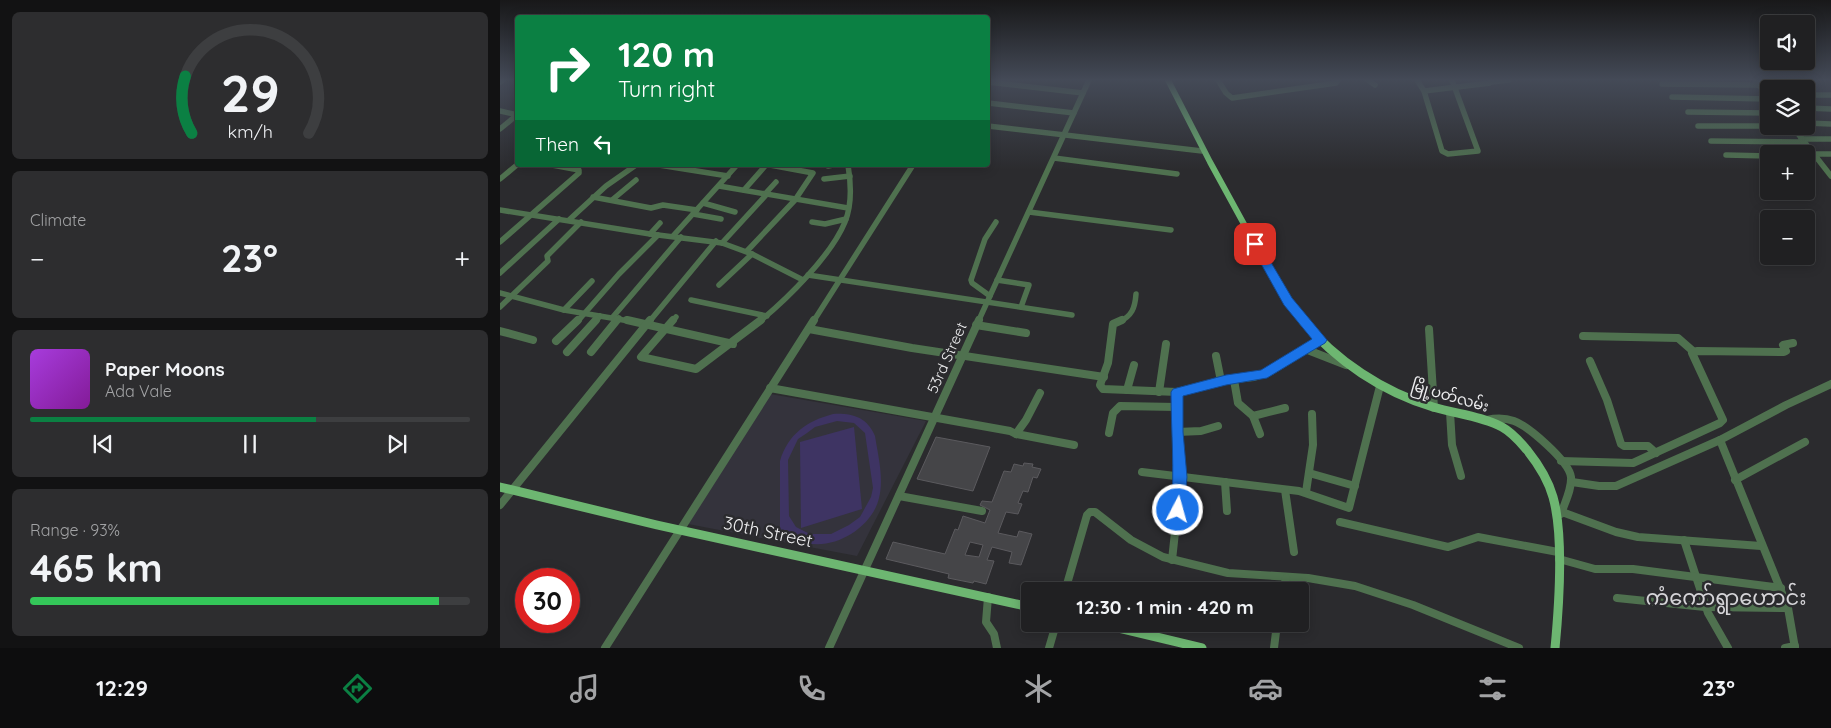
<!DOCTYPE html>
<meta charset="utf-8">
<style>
:root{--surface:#202022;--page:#2d2d2f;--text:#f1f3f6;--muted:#a2a3a5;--line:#3d3e40;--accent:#0b8043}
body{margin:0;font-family:Quicksand,"Noto Sans Myanmar",sans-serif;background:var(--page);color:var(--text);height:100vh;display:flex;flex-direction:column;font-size:19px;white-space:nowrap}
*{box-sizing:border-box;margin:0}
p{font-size:16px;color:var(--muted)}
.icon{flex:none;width:28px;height:28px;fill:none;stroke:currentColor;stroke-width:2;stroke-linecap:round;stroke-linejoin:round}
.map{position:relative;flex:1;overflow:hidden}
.sheet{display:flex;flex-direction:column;gap:12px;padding:12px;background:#121213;width:500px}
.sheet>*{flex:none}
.banner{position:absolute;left:15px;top:15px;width:475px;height:152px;border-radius:5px;box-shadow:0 2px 12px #0003,0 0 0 1px var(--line);background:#0b8043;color:#fff;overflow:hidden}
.tools{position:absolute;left:1260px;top:15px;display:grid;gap:10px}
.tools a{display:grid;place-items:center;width:55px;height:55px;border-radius:5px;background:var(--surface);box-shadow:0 2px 12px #0003,0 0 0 1px var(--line);font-size:25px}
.speed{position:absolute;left:15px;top:568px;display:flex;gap:10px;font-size:25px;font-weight:700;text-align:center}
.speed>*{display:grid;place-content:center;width:65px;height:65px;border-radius:50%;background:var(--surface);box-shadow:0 2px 12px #0003,0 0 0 1px var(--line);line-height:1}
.speed .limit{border:8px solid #d22;background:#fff;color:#111}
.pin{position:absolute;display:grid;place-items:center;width:42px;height:42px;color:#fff;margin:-21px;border-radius:10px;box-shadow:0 2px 8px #0006}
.me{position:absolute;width:55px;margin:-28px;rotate:6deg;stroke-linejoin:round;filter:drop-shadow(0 0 4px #0008)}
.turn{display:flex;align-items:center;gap:18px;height:105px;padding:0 20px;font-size:22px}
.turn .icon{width:65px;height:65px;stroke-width:2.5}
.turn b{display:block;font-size:35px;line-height:42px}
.then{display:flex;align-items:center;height:48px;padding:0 20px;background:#0003;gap:10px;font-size:19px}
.big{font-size:38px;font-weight:800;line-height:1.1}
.sheet .tile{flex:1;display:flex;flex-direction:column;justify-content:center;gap:8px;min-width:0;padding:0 18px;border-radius:8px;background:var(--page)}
.sheet .dial{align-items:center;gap:0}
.dial svg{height:130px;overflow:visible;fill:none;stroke:var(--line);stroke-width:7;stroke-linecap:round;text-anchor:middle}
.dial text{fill:var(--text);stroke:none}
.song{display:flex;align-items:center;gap:15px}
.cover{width:60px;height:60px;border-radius:8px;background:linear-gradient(135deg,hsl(280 70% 55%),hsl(290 70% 35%))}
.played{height:5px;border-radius:2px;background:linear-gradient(90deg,var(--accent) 65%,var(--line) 65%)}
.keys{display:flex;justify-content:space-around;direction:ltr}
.heat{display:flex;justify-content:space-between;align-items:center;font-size:28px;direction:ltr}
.charge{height:8px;border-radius:4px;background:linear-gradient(90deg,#34c759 93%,var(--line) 0)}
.trip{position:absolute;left:521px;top:582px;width:288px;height:50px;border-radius:5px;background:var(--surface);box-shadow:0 2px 12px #0003,0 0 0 1px var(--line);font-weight:800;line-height:50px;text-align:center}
.tab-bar{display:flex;height:80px;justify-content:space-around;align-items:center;background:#0d0d0e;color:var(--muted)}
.tab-bar .icon{width:35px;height:35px}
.tab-bar .active{color:var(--accent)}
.tab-bar b{font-size:22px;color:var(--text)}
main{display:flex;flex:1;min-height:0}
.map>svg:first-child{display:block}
</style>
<main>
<section class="sheet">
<div class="tile dial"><svg viewBox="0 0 100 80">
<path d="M14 69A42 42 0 1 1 86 69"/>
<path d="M14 69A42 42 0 0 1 10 34" stroke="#0b8043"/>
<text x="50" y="56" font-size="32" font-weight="700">29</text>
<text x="50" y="72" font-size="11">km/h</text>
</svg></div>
<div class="tile"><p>Climate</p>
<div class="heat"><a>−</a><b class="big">23°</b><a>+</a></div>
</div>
<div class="tile">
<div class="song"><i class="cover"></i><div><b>Paper Moons</b><p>Ada Vale</p></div></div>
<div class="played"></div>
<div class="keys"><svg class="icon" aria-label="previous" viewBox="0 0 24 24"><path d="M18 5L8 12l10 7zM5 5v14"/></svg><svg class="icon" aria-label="pause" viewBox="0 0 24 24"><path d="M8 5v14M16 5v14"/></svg><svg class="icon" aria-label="next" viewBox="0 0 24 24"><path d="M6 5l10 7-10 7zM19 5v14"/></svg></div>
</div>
<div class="tile"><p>Range · 93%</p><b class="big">465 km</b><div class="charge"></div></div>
</section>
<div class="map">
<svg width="1331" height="648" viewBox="0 0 1331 648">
<rect width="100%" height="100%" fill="#2b2b2e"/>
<polygon fill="#34333c" points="270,394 426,421 357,556 188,524"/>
<g fill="#3e3463" fill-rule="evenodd">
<path d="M333 414C352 413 367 417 375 436 378 455 384 478 379 498 373 526 336 550 307 543 301 541 295 537 290 534L280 537V461C288 434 307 421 333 414ZM337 421 354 423 365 433 373 488 371 497 360 517 349 525 331 534H310L296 527 289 516 288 460 298 439 307 433 315 427Z"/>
<polygon points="354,427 362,509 301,528 300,442"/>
</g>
<g fill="#454548" stroke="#5b5a5e" fill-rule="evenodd">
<polygon points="436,437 490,447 473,491 417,479"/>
<path d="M524 463 533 464 532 467 541 469 537 478 533 477 528 492 523 491 518 503 522 504 518 514 506 512 498 533 517 537 519 531 532 534 521 565 509 563 512 552 492 547 487 560 494 561 486 584 474 581 473 583 448 578 449 574 386 559 393 542 445 554 455 529 458 530 463 516 485 523 490 510 480 505 482 501 492 502 504 471 511 472 514 464 523 466ZM470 542 483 545 479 557 465 555Z"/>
</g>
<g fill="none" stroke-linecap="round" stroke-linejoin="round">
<g stroke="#4f714f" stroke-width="5.5">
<polyline points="718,80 726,93 732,98 836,83 838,80"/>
<polyline points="868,80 875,85"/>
<polyline points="917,80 924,91 942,151 948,154 978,151 952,80"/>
<polyline points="1255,80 1290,81"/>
<polyline points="0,82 3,80"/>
<polyline points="488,82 583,93"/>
<polyline points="991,82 1009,80"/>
<polyline points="1257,83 1269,97"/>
<polyline points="1162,84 1259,85"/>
<polyline points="924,91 990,83 991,80"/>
<polyline points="1306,95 1331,95"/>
<polyline points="1172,97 1269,99"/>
<polyline points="488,103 574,113"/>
<polyline points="1306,108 1331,109"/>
<polyline points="0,111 18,115"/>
<polyline points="1188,112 1269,113"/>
<polyline points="1306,123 1331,124"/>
<polyline points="488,126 702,151"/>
<polyline points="1198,126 1269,126"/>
<polyline points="1292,126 1331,176"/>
<polyline points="0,129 17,115"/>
<polyline points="1301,139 1331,139"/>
<polyline points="1211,141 1304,142"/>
<polyline points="1313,154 1331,154"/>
<polyline points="1226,155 1269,156"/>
<polyline points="1306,157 1317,158"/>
<polyline points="554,158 677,174"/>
<polyline points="159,165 228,176"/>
<polyline points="328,166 333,165"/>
<polyline points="0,179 18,164"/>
<polyline points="324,179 350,176"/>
<polyline points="219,186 348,208"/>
<polyline points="244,190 266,165"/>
<polyline points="265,194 276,182"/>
<polyline points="93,197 151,208 163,205 197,210"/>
<polyline points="112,200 136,180"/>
<polyline points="203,203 235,212"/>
<polyline points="0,210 150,234 222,243 252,254 303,280"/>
<polyline points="529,212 671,230"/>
<polyline points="193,214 221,219"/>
<polyline points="69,220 106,186 136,165"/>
<polyline points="312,222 325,224 346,219"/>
<polyline points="150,234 160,223"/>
<polyline points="173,236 237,165"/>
<polyline points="0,242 79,173 79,170 52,165"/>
<polyline points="222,243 267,194"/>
<polyline points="247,251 295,200 313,173 270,165"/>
<polyline points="0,273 59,219"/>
<polyline points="308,275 572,315"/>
<polyline points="497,280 529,285 521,307"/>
<polyline points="219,285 252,254"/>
<polyline points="0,293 64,310 135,322"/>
<polyline points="490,296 472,283 471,280 485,239 496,222"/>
<polyline points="191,300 267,316"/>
<polyline points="0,307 48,261 47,256 81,222"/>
<polyline points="64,310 92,281"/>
<polyline points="112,318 181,237"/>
<polyline points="77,322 119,274 158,235"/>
<polyline points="95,322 100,316"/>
<polyline points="116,322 119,318"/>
<polyline points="149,322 216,241"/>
<polyline points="172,322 176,317"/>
<path d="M259 322C287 299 331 256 345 222 352 205 351 183 348 165"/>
<polyline points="313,322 413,165"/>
<polyline points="478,322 589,80"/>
<path d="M619 322C632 316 635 308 636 294"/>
</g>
<g stroke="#4f714f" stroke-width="8">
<polyline points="127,320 233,344"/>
<polyline points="173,320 141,357 196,369 261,320"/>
<polyline points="622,320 613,324 608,363 600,385 603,389 677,392 726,380 754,377 771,371 821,340"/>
<polyline points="476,325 526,333"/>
<polyline points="309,329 412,348 604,377"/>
<polyline points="929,329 934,408"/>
<polyline points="0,331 33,340"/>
<polyline points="1083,336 1178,338 1194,352"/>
<polyline points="56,341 78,320"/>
<polyline points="805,349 846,365"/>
<polyline points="67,352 96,320"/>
<polyline points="91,352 117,320"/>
<polyline points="716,356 721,381"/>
<polyline points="1090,361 1107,400 1121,444 1124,446 1148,446 1156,453"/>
<polyline points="734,380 738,403 753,416 785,408"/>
<polyline points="270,388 510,431 516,434 574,445"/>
<polyline points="627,390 634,365"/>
<polyline points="659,392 666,344"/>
<polyline points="950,412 952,445 961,476"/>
<polyline points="753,416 760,434"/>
<path d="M987 420C996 418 1005 418 1014 421 1028 426 1069 461 1071 477 1072 489 1065 502 1061 514"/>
<polyline points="677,432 701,431 718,426"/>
<polyline points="609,433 613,413 620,406 677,407"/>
<polyline points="516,434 526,420 540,393"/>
<polyline points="1220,440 1288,608"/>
<polyline points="1061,461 1133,463 1220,423 1223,420 1192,353 1197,351 1284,352 1286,351 1283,345 1293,343"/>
<polyline points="642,472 799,491 849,508 880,386"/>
<polyline points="809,473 855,486"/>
<polyline points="1235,480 1305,442"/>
<polyline points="725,482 727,511"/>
<polyline points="1072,482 1099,486 1116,486 1220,440 1286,405 1331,384"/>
<polyline points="785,490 794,552"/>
<polyline points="806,492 813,445 812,414"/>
<polyline points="399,496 482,511"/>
<polyline points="0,505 150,320"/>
<polyline points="1062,512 1116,532 1138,537 1261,546"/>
<polyline points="840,522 948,547 978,537 1058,552"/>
<polyline points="1184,540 1208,613 1228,648"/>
<polyline points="1059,559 1095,569 1133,569 1281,588"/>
<polyline points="672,560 681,477 677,432 677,392"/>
<polyline points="565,591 587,515 590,512 595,512 631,540 663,557 728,573 808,578 855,586 913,605 1019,648"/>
<polyline points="783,591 786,578"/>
<polyline points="488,597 486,622 494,634 497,648"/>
<polyline points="1117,598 1205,607 1288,608 1295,648"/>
<polyline points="105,648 314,320"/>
<polyline points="329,648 479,320"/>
<polyline points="549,648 556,624"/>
<polyline points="774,648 777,624"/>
<polyline points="1285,648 1295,646"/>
</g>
<polyline stroke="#6db671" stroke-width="6" points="668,80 710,162 774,279 803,322"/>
<g stroke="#6db671" stroke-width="9">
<path d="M802 320C836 361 883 392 933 407 956 414 981 416 1002 427 1013 433 1020 442 1027 450 1039 465 1048 479 1053 497 1064 536 1059 606 1055 648"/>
<polyline points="0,487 157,525 530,607"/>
<polyline points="602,624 702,648"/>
</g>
</g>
<linearGradient id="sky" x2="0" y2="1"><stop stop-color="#181819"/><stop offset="0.47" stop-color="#444a57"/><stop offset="1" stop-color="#444a57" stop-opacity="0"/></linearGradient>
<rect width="1331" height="170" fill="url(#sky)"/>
<path fill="#1a73e8" stroke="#114b97" d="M755 241 759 242 792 298 827 340 825 343 767 378 726 385 683 396V432L687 477 684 510 682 514 678 516 673 514 671 510C675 470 671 432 671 392L673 389 726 375 761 370 812 339 784 305 750 244Z"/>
<g text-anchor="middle" stroke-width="5" stroke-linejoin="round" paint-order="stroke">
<g font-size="15" fill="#ededef" stroke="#2b2b2e">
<text transform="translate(447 358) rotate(-66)" y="5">53rd Street</text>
<text transform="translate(950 396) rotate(16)" y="5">မြို့ပတ်လမ်း</text>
</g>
<g font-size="18" fill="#ededef" stroke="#2b2b2e">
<text transform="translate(268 532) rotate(12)" y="6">30th Street</text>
</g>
<g font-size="21" fill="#d5d4d8" stroke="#2b2b2e">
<text x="1226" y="605">ကံကော်ရွာဟောင်း</text>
</g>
</g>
</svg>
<div class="tools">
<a><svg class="icon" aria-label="sound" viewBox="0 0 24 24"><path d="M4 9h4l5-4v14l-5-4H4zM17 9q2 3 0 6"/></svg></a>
<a><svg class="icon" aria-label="layers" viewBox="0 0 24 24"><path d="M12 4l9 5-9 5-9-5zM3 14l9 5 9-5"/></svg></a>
<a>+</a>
<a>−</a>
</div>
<div class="speed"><div class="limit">30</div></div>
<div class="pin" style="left:755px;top:244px;background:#d93025"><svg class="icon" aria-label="arrive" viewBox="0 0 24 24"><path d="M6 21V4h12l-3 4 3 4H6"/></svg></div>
<svg class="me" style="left:678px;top:510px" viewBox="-20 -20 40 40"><circle r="17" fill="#1a73e8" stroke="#fff" stroke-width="3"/><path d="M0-11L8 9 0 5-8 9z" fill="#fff"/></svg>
<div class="trip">12:30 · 1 min · 420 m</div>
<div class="banner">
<div class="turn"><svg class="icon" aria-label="right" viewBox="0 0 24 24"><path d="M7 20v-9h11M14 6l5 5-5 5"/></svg><div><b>120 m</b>Turn right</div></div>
<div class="then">Then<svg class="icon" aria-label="left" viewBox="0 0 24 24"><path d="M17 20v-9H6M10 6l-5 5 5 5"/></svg></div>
</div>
</div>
</main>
<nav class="tab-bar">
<b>12:29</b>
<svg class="icon active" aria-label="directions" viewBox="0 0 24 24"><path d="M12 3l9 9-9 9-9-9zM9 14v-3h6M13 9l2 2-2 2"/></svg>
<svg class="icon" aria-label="music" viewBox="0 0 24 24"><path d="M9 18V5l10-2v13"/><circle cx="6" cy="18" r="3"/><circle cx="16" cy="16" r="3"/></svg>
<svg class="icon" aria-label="phone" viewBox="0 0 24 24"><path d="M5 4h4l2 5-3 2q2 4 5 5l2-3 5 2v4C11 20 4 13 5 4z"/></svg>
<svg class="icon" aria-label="climate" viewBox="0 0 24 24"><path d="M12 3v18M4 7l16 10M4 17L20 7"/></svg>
<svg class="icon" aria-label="car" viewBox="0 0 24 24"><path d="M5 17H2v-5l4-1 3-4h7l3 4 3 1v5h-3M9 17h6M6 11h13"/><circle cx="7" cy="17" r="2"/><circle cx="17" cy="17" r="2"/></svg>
<svg class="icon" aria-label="filters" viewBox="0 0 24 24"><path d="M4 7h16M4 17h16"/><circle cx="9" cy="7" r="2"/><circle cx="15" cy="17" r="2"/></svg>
<b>23°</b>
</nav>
